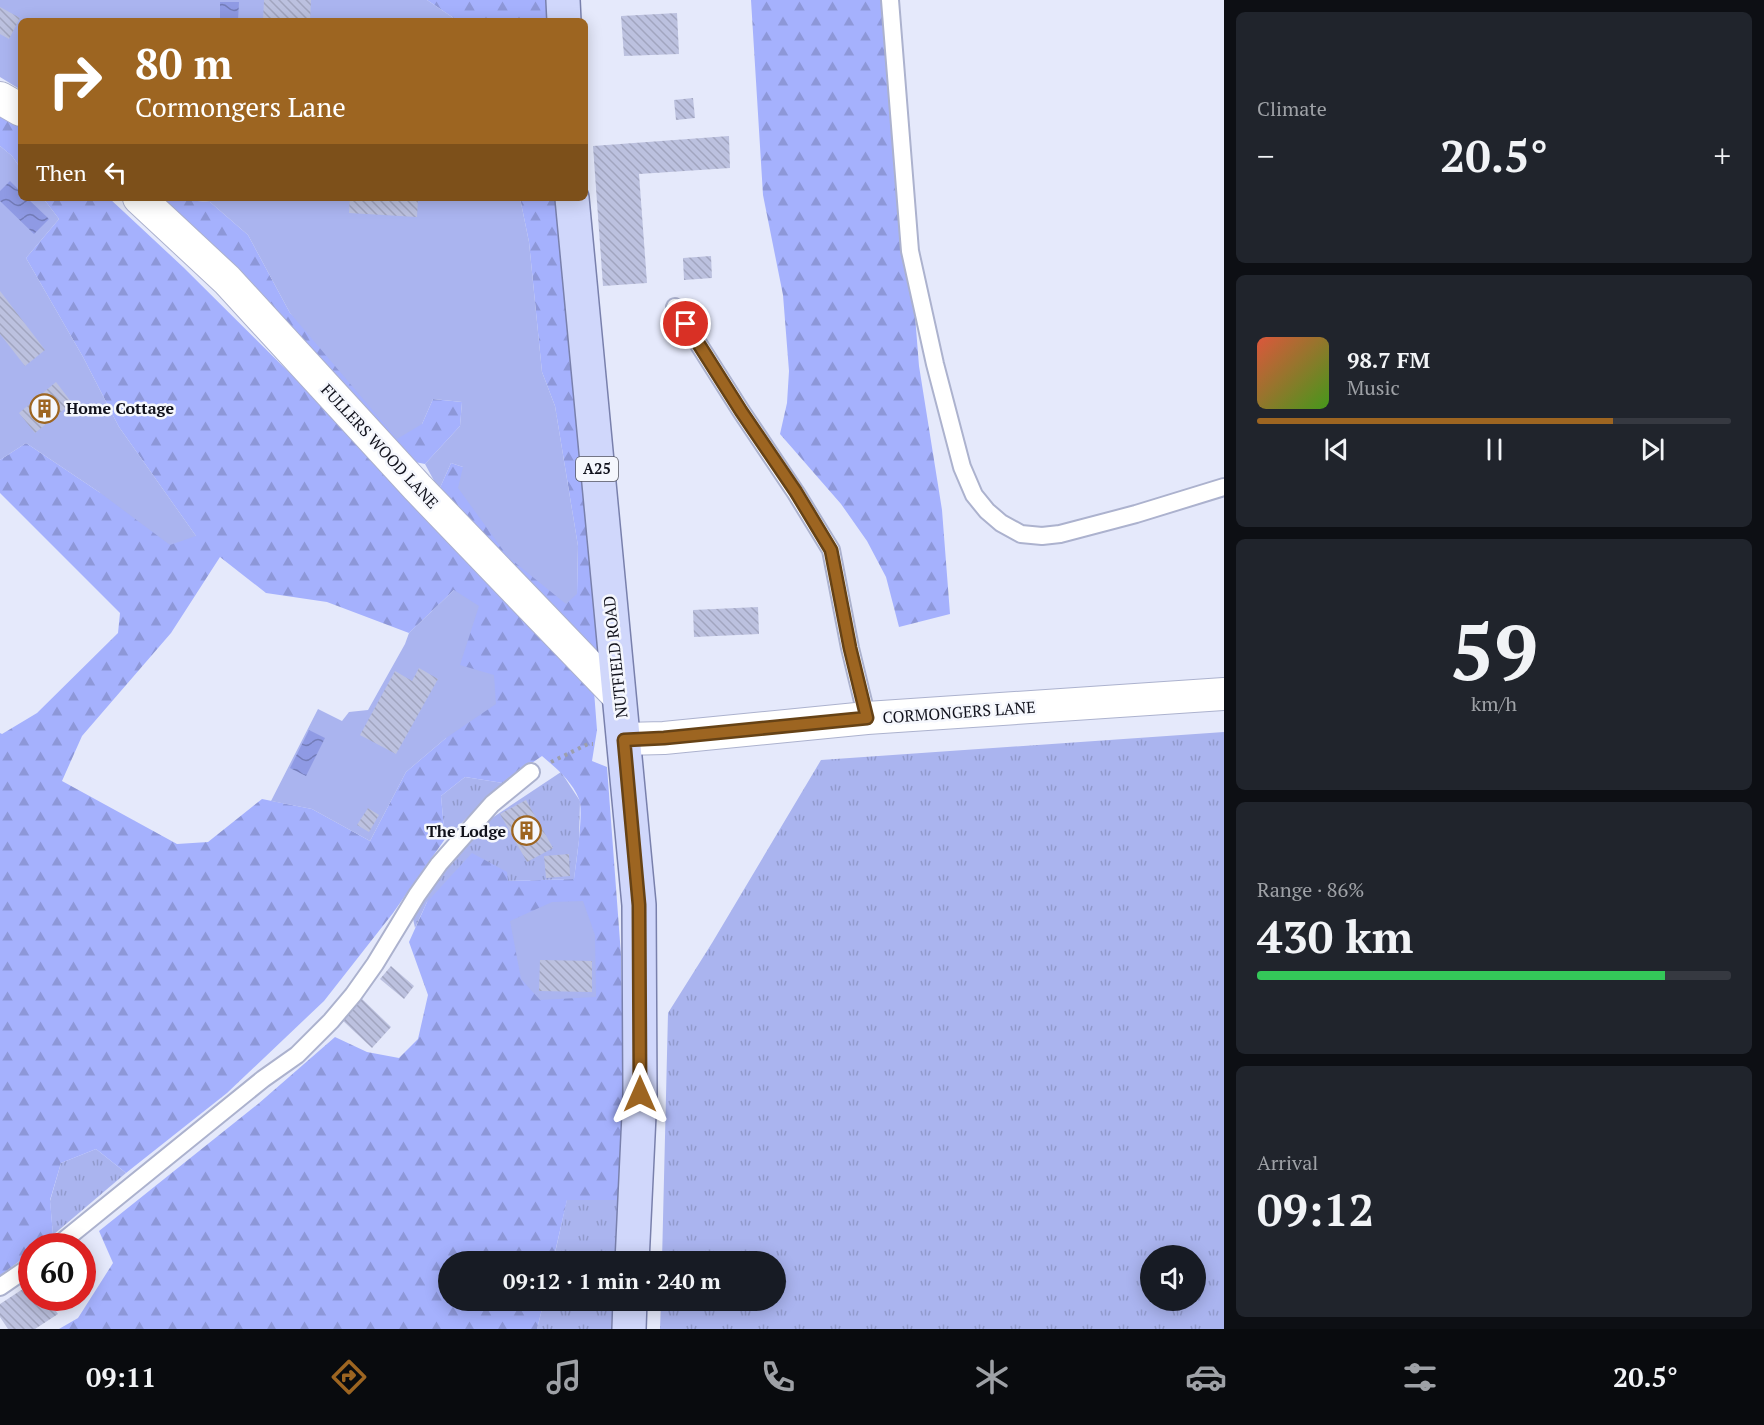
<!DOCTYPE html>
<meta charset="utf-8">
<style>
:root{--surface:#171b24;--page:#20242c;--text:#f1f3f6;--muted:#9ea1a6;--line:#363941;--accent:#9d6521}
body{margin:0;font-family:"PT Serif",serif;background:var(--page);color:var(--text);height:100vh;display:flex;flex-direction:column;font-size:22px;white-space:nowrap}
*{box-sizing:border-box;margin:0}
p{font-size:20px;color:var(--muted)}
.icon{flex:none;width:33px;height:33px;fill:none;stroke:currentColor;stroke-width:2;stroke-linecap:round;stroke-linejoin:round}
.map{position:relative;flex:1;overflow:hidden}
.side{display:flex;flex-direction:column;gap:12px;padding:12px;background:#0d0f14;width:540px}
.side>*{flex:none}
.banner{position:absolute;left:18px;top:18px;width:570px;height:183px;border-radius:9px;box-shadow:0 3px 15px #0003;background:#9d6521;color:#fff;overflow:hidden}
.fabs{position:absolute;left:1140px;top:1245px;display:grid;gap:12px}
.fabs a{display:grid;place-items:center;width:66px;height:66px;border-radius:50%;background:var(--surface);box-shadow:0 3px 15px #0003;font-size:30px}
.speed{position:absolute;left:18px;top:1233px;display:flex;gap:12px;font-size:30px;font-weight:700;text-align:center}
.speed>*{display:grid;place-content:center;width:78px;height:78px;border-radius:50%;background:var(--surface);box-shadow:0 3px 15px #0003;line-height:1}
.speed .limit{border:9px solid #d22;background:#fff;color:#111}
.pin{position:absolute;display:grid;place-items:center;width:51px;height:51px;color:#fff;margin:-26px;border:3px solid #fff;border-radius:50%;box-shadow:0 2px 6px #0007}
.me{position:absolute;width:66px;margin:-33px;rotate:0deg;stroke-linejoin:round;filter:drop-shadow(0 0 4px #0008)}
.turn{display:flex;align-items:center;gap:21px;height:126px;padding:0 18px;font-size:27px}
.turn .icon{width:78px;height:78px;stroke-width:2.5}
.turn b{display:block;font-size:42px;line-height:51px}
.then{display:flex;align-items:center;height:57px;padding:0 18px;background:#0003;gap:12px;font-size:22px}
.big{font-size:45px;font-weight:800;line-height:1.1}
.side .widget{flex:1;display:flex;flex-direction:column;justify-content:center;gap:9px;min-width:0;padding:0 21px;border-radius:9px;background:var(--page)}
.side .dial{align-items:center;gap:0}
.dial b{font-size:78px;line-height:1}
.song{display:flex;align-items:center;gap:18px}
.cover{width:72px;height:72px;border-radius:9px;background:linear-gradient(135deg,hsl(10 70% 55%),hsl(100 70% 35%))}
.played{height:6px;border-radius:3px;background:linear-gradient(90deg,var(--accent) 75%,var(--line) 75%)}
.keys{display:flex;justify-content:space-around;direction:ltr}
.heat{display:flex;justify-content:space-between;align-items:center;font-size:33px;direction:ltr}
.charge{height:9px;border-radius:4px;background:linear-gradient(90deg,#34c759 86%,var(--line) 0)}
.trip{position:absolute;left:438px;top:1251px;width:348px;height:60px;border-radius:30px;background:var(--surface);box-shadow:0 3px 15px #0003;font-weight:800;line-height:60px;text-align:center}
.dock{display:flex;height:96px;justify-content:space-around;align-items:center;background:#090b0e;color:var(--muted)}
.dock .icon{width:42px;height:42px}
.dock .active{color:var(--accent)}
.dock b{font-size:27px;color:var(--text)}
main{display:flex;flex:1;min-height:0}
.map>svg:first-child{display:block}
</style>
<main>
<div class="map">
<svg width="1224" height="1329" viewBox="0 0 1224 1329">
<defs>
<pattern id="grass-tufts" width="24" height="20" patternUnits="userSpaceOnUse" patternTransform="scale(1.5)"><rect width="24" height="20" fill="#aab4ef"/><path d="M3 7l-1-3M5 7V3M7 7l1-3M15 17l-1-3M17 17v-4M19 17l1-3" fill="none" stroke="#919acc"/></pattern>
<pattern id="forest-firs" width="22" height="20" patternUnits="userSpaceOnUse" patternTransform="scale(1.5)"><rect width="22" height="20" fill="#a5b1fd"/><path d="M5 1l3.5 6h-7zM16 11l3.5 6h-7z" fill="#8d97d8"/></pattern>
<pattern id="water-waves" width="16" height="10" patternUnits="userSpaceOnUse" patternTransform="scale(1.5)"><rect width="16" height="10" fill="#8f9ae4"/><path d="M0 5q4-4 8 0t8 0" fill="none" stroke="#737cb8"/></pattern>
<pattern id="building-back-hatch" width="6" height="6" patternUnits="userSpaceOnUse" patternTransform="scale(1.5)"><rect width="6" height="6" fill="#bcc1df"/><path d="M-1 5l2 2M0 0l6 6M5-1l2 2" fill="none" stroke="#a1a5bf"/></pattern>
</defs>
<rect width="100%" height="100%" fill="#e5e9fb"/>
<g fill="url(#grass-tufts)" fill-rule="evenodd">
<path d="M1224 732V1329H660L661 1301 776 1300V1262L662 1261 668 1013 712 943 821 760ZM1150 1256H1196V1300H1150Z"/>
<polygon points="561,772 580,801 579,840 574,879 507,881 427,902 415,928 412,914 450,861 489,820"/>
<polygon points="465,777 503,783 445,839 441,796"/>
<polygon points="96,1149 126,1173 53,1235 50,1201 61,1163"/>
<polygon points="567,1199 619,1200 616,1261 553,1262"/>
<polygon points="544,1301 613,1301 611,1329 537,1329"/>
</g>
<g fill="url(#forest-firs)" fill-rule="evenodd">
<polygon points="427,0 552,0 546,21 458,21"/>
<polygon points="751,0 890,0 919,366 942,510 950,614 899,627 886,577 867,541 841,504 780,434 787,403 789,371 783,295 763,195"/>
<polygon points="0,111 21,124 21,169 12,156 0,146"/>
<path d="M43 198H109L183 267 333 416 594 691 597 730 592 761 607 767 621 955 624 1093 619 1200H567L553 1261 448 1262V1300L544 1301 537 1329H59L78 1318 113 1263 99 1231 258 1104 335 1037 367 1052 399 1058 418 1039 428 995 409 942 427 902 472 853 507 872 508 881 574 879C576 864 584 811 579 799 572 781 556 768 542 756L503 783 465 777 441 796 445 839 393 913 324 1001 227 1093 126 1173 96 1149 61 1163 50 1200 53 1235 38 1246H32L31 1252 0 1276V733L2 734 37 713 118 633 120 613 0 493V460L26 443 99 492 196 536 119 427 83 357 26 258 59 219ZM220 557 266 593 327 602 409 633 454 590 460 665 446 738 406 772 370 841 312 809 262 799 208 842 177 844 62 781 82 736 171 633Z"/>
<polygon points="160,198 210,202 248,235 290,313 422,424 433,399 462,402 460,426 425,464 405,460"/>
<polygon points="520,198 558,198 603,642 596,656 439,490 451,463 463,467 577,594 578,546 555,406 542,372 529,242"/>
</g>
<g fill="#aab4ef">
<polygon points="0,0 427,0 458,21 21,21 21,90 0,77"/>
<polygon points="0,146 12,156 21,169 21,198 43,198 59,219 26,258 83,357 119,427 196,536 170,545 99,492 26,443 0,460"/>
<polygon points="168,198 520,198 529,242 542,372 555,406 578,546 577,594 566,604 508,557 458,488 463,467 451,463 439,490 425,464 460,426 462,402 433,399 422,424 397,439 290,313 248,235 210,202"/>
<polygon points="454,590 479,606 460,665 494,675 496,704 446,738 406,772 370,841 312,809 271,801 318,709 342,721 349,712 368,710 405,644 409,633"/>
<polygon points="583,901 595,935 596,997 540,1000 521,979 510,921 552,902"/>
</g>
<g fill="url(#water-waves)">
<polygon points="220,2 239,2 238,21 220,21"/>
<polygon points="10,181 21,192 21,198 27,198 49,219 34,234 0,201 0,191"/>
<polygon points="309,730 325,738 306,776 290,768"/>
</g>
<g fill="url(#building-back-hatch)">
<polygon points="264,0 311,0 310,21 263,21"/>
<polygon points="0,7 20,18 9,39 0,34"/>
<polygon points="677,13 679,54 624,56 621,16"/>
<polygon points="693,98 695,118 676,120 674,100"/>
<polygon points="729,136 730,168 639,174 647,283 603,286 593,146"/>
<polygon points="350,198 418,198 417,217 349,213"/>
<polygon points="711,256 712,278 684,280 683,258"/>
<polygon points="0,291 45,350 25,366 0,334"/>
<polygon points="56,382 72,403 35,433 19,413"/>
<polygon points="758,607 759,634 694,637 693,610"/>
<polygon points="419,668 438,679 396,754 360,735 395,671 412,681"/>
<polygon points="526,800 553,848 527,862 500,814"/>
<polygon points="368,808 379,815 369,832 357,825"/>
<polygon points="569,854 570,876 546,878 544,856"/>
<polygon points="540,960 592,961 592,992 539,991"/>
<polygon points="391,966 414,986 404,999 380,979"/>
<polygon points="361,998 391,1027 372,1048 341,1019"/>
<polygon points="32,1283 32,1298 47,1298 58,1314 35,1329 8,1329 0,1317 0,1304"/>
</g>
<g fill="none" stroke-linecap="round" stroke-linejoin="round">
<defs>
<g id="service">
<polyline points="890,0 910,251 935,364 962,467 974,495 987,511 1001,523 1021,534 1042,536 1060,534 1136,514 1224,487"/>
<polyline points="675,307 741,411 796,493 831,550 850,648 867,718"/>
<polyline points="57,1246 263,1079 297,1055 331,1021 353,995 375,964 417,895 439,864 492,804 531,772"/>
<polyline points="0,1287 32,1265"/>
</g>
<g id="minor">
<polyline points="0,98 21,110"/>
<polyline points="139,198 227,280 417,487 619,697"/>
<polyline points="623,739 664,738 867,718 1224,694"/>
</g>
<g id="primary">
<polyline points="563,0 564,21"/>
<polyline points="572,198 639,905 640,1094 632,1262"/>
<polyline points="629,1329 630,1300"/>
</g>
</defs>
<use href="#service" stroke="#acb2ce" stroke-width="20"/>
<use href="#minor" stroke="#acb2ce" stroke-width="34"/>
<use href="#primary" stroke="#7980ac" stroke-width="36"/>
<polyline stroke="#9c9fae" stroke-width="4" stroke-dasharray="3 4.5" stroke-linecap="butt" points="551,762 588,744 593,744"/>
<use href="#service" stroke="#fff" stroke-width="16"/>
<use href="#minor" stroke="#fff" stroke-width="32"/>
<use href="#primary" stroke="#d0d7fb" stroke-width="33"/>
</g>
<g fill="none" stroke-linecap="round" stroke-linejoin="round">
<defs>
<polyline id="route" points="640,1094 639,905 624,740 664,738 867,718 850,648 831,550 796,492 741,411 686,324"/>
</defs>
<use href="#route" stroke="#664215" stroke-width="15"/>
<use href="#route" stroke="#9d6521" stroke-width="10"/>
</g>
<defs>
<symbol id="building-ring" viewBox="-11 -11 22 22"><circle r="9.5" fill="#f5f7fd" stroke="#9d6521" stroke-width="1.5"/><path d="M-4-6H4V6H1V3H-1V6H-4ZM-2.5-4.3h1.7v1.8h-1.7ZM.8-4.3h1.7v1.8H.8ZM-2.5-1h1.7V.8h-1.7ZM.8-1h1.7V.8H.8Z" fill="#9d6521"/></symbol>
</defs>
<g fill-rule="evenodd">
<use href="#building-ring" x="28" y="392" width="33" height="33"/>
<use href="#building-ring" x="510" y="814" width="33" height="33"/>
</g>
<g text-anchor="middle" stroke-width="5" stroke-linejoin="round" paint-order="stroke">
<rect fill="#f5f7fd" stroke="#555760" stroke-width="1.5" x="576" y="457" width="42" height="24" rx="4.5"/>
<g font-size="15" font-weight="bold" fill="#11121c">
<text x="597" y="474">A25</text>
</g>
<g font-size="16" font-weight="bold" fill="#11121c" stroke="#f5f7fd" text-anchor="start">
<text x="66" y="414">Home Cottage</text>
<text x="506" y="837" text-anchor="end">The Lodge</text>
</g>
<g font-size="16" fill="#11121c" stroke="#f5f7fd">
<text transform="translate(380 446) rotate(47)" y="6">FULLERS WOOD LANE</text>
<text transform="translate(615 657) rotate(-96)" y="6">NUTFIELD ROAD</text>
<text transform="translate(959 712) rotate(-4)" y="6">CORMONGERS LANE</text>
</g>
</g>
</svg>
<div class="fabs">
<a><svg class="icon" aria-label="sound" viewBox="0 0 24 24"><path d="M4 9h4l5-4v14l-5-4H4zM17 9q2 3 0 6"/></svg></a>
</div>
<div class="speed"><div class="limit">60</div></div>
<div class="pin" style="left:686px;top:324px;background:#d93025"><svg class="icon" aria-label="arrive" viewBox="0 0 24 24"><path d="M6 21V4h12l-3 4 3 4H6"/></svg></div>
<svg class="me" style="left:640px;top:1094px" viewBox="-20 -20 40 40"><path d="M0-17L14 15 0 8-14 15z" fill="#9d6521" stroke="#fff" stroke-width="4"/></svg>
<div class="trip">09:12 · 1 min · 240 m</div>
<div class="banner">
<div class="turn"><svg class="icon" aria-label="right" viewBox="0 0 24 24"><path d="M7 20v-9h11M14 6l5 5-5 5"/></svg><div><b>80 m</b>Cormongers Lane</div></div>
<div class="then">Then<svg class="icon" aria-label="left" viewBox="0 0 24 24"><path d="M17 20v-9H6M10 6l-5 5 5 5"/></svg></div>
</div>
</div>
<section class="side">
<div class="widget"><p>Climate</p>
<div class="heat"><a>−</a><b class="big">20.5°</b><a>+</a></div>
</div>
<div class="widget">
<div class="song"><i class="cover"></i><div><b>98.7 FM</b><p>Music</p></div></div>
<div class="played"></div>
<div class="keys"><svg class="icon" aria-label="previous" viewBox="0 0 24 24"><path d="M18 5L8 12l10 7zM5 5v14"/></svg><svg class="icon" aria-label="pause" viewBox="0 0 24 24"><path d="M8 5v14M16 5v14"/></svg><svg class="icon" aria-label="next" viewBox="0 0 24 24"><path d="M6 5l10 7-10 7zM19 5v14"/></svg></div>
</div>
<div class="widget dial"><b>59</b><p>km/h</p></div>
<div class="widget"><p>Range · 86%</p><b class="big">430 km</b><div class="charge"></div></div>
<div class="widget"><p>Arrival</p><b class="big">09:12</b></div>
</section>
</main>
<nav class="dock">
<b>09:11</b>
<svg class="icon active" aria-label="directions" viewBox="0 0 24 24"><path d="M12 3l9 9-9 9-9-9zM9 14v-3h6M13 9l2 2-2 2"/></svg>
<svg class="icon" aria-label="music" viewBox="0 0 24 24"><path d="M9 18V5l10-2v13"/><circle cx="6" cy="18" r="3"/><circle cx="16" cy="16" r="3"/></svg>
<svg class="icon" aria-label="phone" viewBox="0 0 24 24"><path d="M5 4h4l2 5-3 2q2 4 5 5l2-3 5 2v4C11 20 4 13 5 4z"/></svg>
<svg class="icon" aria-label="climate" viewBox="0 0 24 24"><path d="M12 3v18M4 7l16 10M4 17L20 7"/></svg>
<svg class="icon" aria-label="car" viewBox="0 0 24 24"><path d="M5 17H2v-5l4-1 3-4h7l3 4 3 1v5h-3M9 17h6M6 11h13"/><circle cx="7" cy="17" r="2"/><circle cx="17" cy="17" r="2"/></svg>
<svg class="icon" aria-label="filters" viewBox="0 0 24 24"><path d="M4 7h16M4 17h16"/><circle cx="9" cy="7" r="2"/><circle cx="15" cy="17" r="2"/></svg>
<b>20.5°</b>
</nav>
